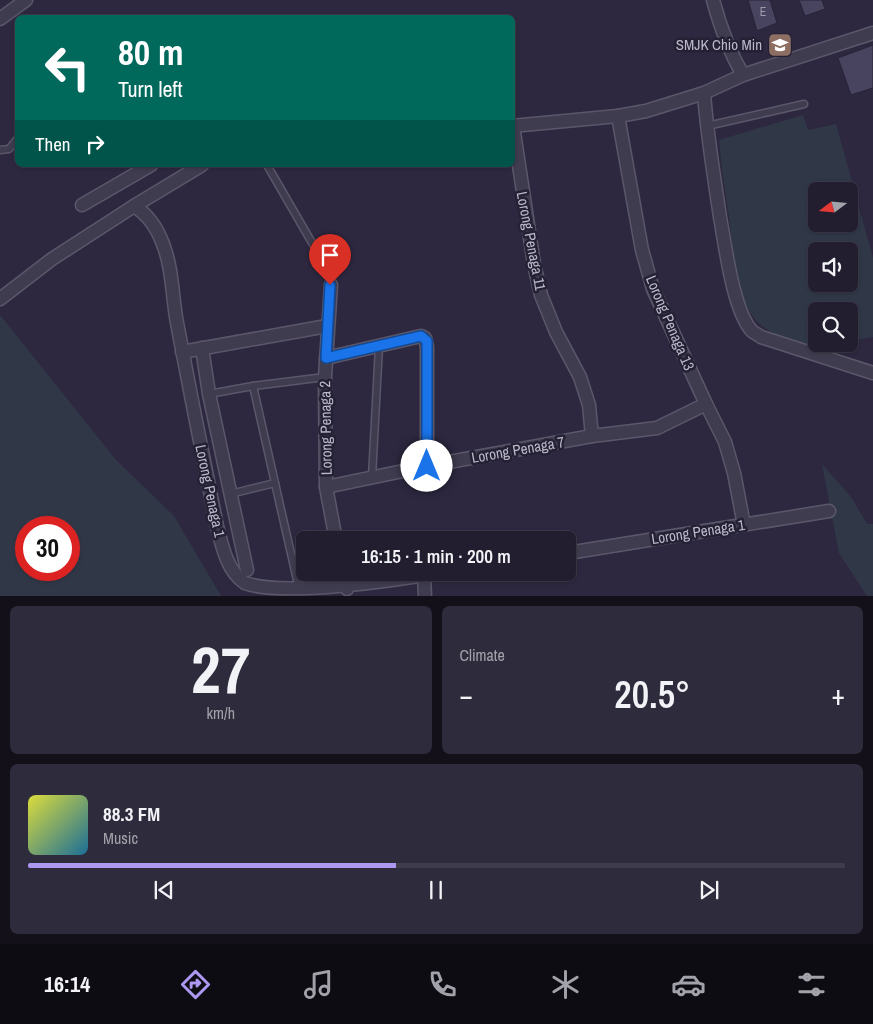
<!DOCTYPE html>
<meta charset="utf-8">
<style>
:root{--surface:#221e30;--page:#2e2b3c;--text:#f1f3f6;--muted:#a2a2ab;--line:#3f3c4c;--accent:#ac97f1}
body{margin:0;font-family:"Archivo Narrow",sans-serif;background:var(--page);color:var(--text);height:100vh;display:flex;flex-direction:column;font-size:19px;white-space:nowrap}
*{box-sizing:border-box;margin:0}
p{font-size:16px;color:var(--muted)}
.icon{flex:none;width:28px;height:28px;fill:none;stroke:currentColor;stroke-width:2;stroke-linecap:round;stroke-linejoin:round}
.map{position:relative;height:596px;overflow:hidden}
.details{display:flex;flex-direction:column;gap:10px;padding:10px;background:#13101a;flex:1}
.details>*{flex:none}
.top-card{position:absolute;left:15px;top:15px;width:500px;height:152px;border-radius:8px;box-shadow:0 1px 4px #0004,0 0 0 1px var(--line);background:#00695c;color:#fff;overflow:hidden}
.needle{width:32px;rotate:254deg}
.buttons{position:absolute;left:808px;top:182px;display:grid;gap:10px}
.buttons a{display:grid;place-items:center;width:50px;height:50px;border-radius:8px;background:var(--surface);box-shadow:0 1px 4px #0004,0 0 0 1px var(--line);font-size:25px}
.speed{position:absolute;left:15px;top:516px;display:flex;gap:10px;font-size:25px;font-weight:700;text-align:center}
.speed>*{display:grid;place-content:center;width:65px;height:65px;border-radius:50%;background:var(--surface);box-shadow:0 1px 4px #0004,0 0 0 1px var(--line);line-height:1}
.speed .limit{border:8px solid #d22;background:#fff;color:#111}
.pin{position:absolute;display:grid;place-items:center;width:42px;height:42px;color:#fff;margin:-51px -21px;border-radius:50% 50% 50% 0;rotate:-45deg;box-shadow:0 0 5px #0007}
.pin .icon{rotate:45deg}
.me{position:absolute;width:55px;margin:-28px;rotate:0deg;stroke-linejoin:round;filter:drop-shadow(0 0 4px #0008)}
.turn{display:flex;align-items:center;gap:18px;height:105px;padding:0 20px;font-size:22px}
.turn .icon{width:65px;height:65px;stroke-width:2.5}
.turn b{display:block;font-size:35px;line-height:42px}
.then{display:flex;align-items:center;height:48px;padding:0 20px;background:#0003;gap:10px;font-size:19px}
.big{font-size:38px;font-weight:600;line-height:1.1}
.details .card{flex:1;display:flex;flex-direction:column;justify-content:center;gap:8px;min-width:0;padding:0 18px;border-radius:8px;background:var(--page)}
.details .dial{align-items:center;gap:0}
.dial b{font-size:65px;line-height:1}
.song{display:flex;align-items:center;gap:15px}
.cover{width:60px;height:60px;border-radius:8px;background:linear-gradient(135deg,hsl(60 70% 55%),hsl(200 70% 35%))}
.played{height:5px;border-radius:2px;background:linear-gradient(90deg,var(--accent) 45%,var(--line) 45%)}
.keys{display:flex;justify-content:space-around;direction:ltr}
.heat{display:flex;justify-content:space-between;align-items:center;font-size:28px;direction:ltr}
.details .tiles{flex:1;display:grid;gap:10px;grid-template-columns:1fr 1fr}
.card:last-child{grid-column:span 2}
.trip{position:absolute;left:296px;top:531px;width:280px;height:50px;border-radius:8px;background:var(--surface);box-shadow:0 1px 4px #0004,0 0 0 1px var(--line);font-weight:600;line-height:50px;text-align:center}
.menu{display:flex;height:80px;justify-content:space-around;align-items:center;background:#0e0c13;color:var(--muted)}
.menu .icon{width:35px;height:35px}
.menu .selected{color:var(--accent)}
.menu b{font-size:22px;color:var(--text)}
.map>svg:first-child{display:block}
</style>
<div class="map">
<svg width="873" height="597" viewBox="0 0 873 597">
<rect width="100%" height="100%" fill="#2d2840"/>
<g fill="#303848" fill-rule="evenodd">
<path d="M803 115 808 130 836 124 873 258V337L849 341V311H816V344H837C810 349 770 339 753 317 736 294 732 244 729 216 725 191 721 165 719 140ZM816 191H849V224H816ZM816 251H849V284H816Z"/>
<path d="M0 315 116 460 174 516 221 596H0ZM26 528H69V570H26Z"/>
<polygon points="822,464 851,497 867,524 873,524 873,596 867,596 839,553"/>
</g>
<g fill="#48435e" stroke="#272337">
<polygon points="748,0 770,0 777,23 757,31"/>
<polygon points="799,0 822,0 825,9 805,16"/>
<polygon points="873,45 873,88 851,95 838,58"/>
</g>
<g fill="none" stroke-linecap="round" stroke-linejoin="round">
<defs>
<g id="service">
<polyline points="707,126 804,104"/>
<polyline points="0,150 9,149 18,138"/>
<polyline points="267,165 315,248"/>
<polyline points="253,386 299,589"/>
<polyline points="209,394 253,386 325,377"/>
<polyline points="372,477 379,346"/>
<polyline points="230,494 275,483"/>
</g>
<g id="minor">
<path d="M713 0C720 26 729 51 743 75"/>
<polyline points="0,19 26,0"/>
<path d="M704 93C707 135 714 176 720 217 725 244 733 311 752 331 754 333 759 335 761 337L873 373"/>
<polyline points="618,116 642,250 653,289 706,404 725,442 734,473 744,525"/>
<polyline points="512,126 618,116 646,111 704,93 743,75 873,33"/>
<polyline points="513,126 534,264 541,295 556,332 580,377 589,405 592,436"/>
<polyline points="82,205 151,165"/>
<path d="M134 206C149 215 157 228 163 244 173 270 172 297 177 323 190 391 203 458 217 526 222 546 227 571 245 583 283 597 397 580 442 572"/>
<polyline points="331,285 325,377 326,487 336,540"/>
<polyline points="0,299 52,259 134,206 202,165"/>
<polyline points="202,348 209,394 247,570"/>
<polyline points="182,352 327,326"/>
<polyline points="326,358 421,336 425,338 427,347 427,466"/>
<polyline points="326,487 427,466 592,436 657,428 706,404"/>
<polyline points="568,553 829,511"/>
<polyline points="343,572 347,589"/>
<polyline points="424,575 425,597"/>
</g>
</defs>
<use href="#service" stroke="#5b576a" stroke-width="9"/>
<use href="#minor" stroke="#5b576a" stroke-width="15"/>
<use href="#service" stroke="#403c50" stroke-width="6"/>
<use href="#minor" stroke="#403c50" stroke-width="12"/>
</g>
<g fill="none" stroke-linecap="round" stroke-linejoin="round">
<defs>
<polyline id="route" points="330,285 326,358 421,336 427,341 427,466"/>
</defs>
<use href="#route" stroke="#114b97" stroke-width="12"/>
<use href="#route" stroke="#1a73e8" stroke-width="9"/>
</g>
<defs>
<symbol id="school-square" viewBox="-11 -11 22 22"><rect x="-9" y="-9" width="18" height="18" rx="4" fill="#8d6e63" stroke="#252135"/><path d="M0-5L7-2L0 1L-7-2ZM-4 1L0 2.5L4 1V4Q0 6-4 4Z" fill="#fff"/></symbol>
</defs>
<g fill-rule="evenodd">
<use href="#school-square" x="766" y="31" width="28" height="28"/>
</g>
<g text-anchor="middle" stroke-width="5" stroke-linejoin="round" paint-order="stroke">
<g font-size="12" fill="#a09caf">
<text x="763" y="16">E</text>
</g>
<g font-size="15" fill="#bdb9ca" stroke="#252135" text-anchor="end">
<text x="762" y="50">SMJK Chio Min</text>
</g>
<g font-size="15" fill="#bdb9ca" stroke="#252135">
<text transform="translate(531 241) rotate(79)" y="5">Lorong Penaga 11</text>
<text transform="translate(670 323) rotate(67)" y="5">Lorong Penaga 13</text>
<text transform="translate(326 428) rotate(-91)" y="5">Lorong Penaga 2</text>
<text transform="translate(518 450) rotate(-10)" y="5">Lorong Penaga 7</text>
<text transform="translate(210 491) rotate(78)" y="5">Lorong Penaga 1</text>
<text transform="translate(698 532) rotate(-9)" y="5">Lorong Penaga 1</text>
</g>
</g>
</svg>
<div class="buttons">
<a><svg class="needle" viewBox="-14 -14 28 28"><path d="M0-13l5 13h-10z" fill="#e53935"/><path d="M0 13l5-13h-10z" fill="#a2a2ab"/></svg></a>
<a><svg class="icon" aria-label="sound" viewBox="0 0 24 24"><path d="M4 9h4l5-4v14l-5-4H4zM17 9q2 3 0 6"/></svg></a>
<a><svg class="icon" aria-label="search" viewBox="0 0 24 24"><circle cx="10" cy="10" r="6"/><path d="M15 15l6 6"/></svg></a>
</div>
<div class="speed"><div class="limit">30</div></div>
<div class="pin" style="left:330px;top:285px;background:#d93025"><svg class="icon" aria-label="arrive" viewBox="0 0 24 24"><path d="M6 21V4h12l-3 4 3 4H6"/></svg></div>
<svg class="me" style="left:427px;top:466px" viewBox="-20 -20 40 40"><circle r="19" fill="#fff"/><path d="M0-13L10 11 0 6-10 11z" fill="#1a73e8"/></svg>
<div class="trip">16:15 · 1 min · 200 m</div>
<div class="top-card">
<div class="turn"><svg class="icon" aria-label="left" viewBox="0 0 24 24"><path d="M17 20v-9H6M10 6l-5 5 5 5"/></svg><div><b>80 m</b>Turn left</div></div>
<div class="then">Then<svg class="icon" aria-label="right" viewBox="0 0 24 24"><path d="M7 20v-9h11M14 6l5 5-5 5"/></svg></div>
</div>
</div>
<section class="details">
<div class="tiles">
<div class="card dial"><b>27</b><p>km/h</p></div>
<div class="card"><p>Climate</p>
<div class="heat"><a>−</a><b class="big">20.5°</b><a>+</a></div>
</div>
<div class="card">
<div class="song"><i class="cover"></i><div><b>88.3 FM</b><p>Music</p></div></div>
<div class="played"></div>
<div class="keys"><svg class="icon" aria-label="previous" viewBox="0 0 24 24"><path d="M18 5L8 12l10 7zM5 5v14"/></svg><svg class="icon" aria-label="pause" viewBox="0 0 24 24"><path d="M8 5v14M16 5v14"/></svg><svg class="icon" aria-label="next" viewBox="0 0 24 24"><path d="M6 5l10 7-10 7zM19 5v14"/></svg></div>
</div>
</div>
</section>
<nav class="menu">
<b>16:14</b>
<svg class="icon selected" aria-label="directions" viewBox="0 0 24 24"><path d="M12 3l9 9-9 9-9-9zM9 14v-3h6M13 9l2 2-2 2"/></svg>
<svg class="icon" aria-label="music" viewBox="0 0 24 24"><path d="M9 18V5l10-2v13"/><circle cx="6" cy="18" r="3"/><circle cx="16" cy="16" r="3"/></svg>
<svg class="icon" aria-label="phone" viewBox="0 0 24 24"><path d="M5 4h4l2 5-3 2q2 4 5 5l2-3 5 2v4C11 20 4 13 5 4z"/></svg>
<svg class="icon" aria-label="climate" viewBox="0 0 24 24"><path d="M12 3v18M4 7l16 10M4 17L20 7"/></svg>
<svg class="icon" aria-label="car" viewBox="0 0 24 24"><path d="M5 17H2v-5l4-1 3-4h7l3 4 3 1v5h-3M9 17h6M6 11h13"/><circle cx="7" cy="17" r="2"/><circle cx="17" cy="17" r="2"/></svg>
<svg class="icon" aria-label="filters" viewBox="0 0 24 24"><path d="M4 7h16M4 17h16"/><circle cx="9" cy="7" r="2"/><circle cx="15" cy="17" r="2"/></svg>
</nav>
